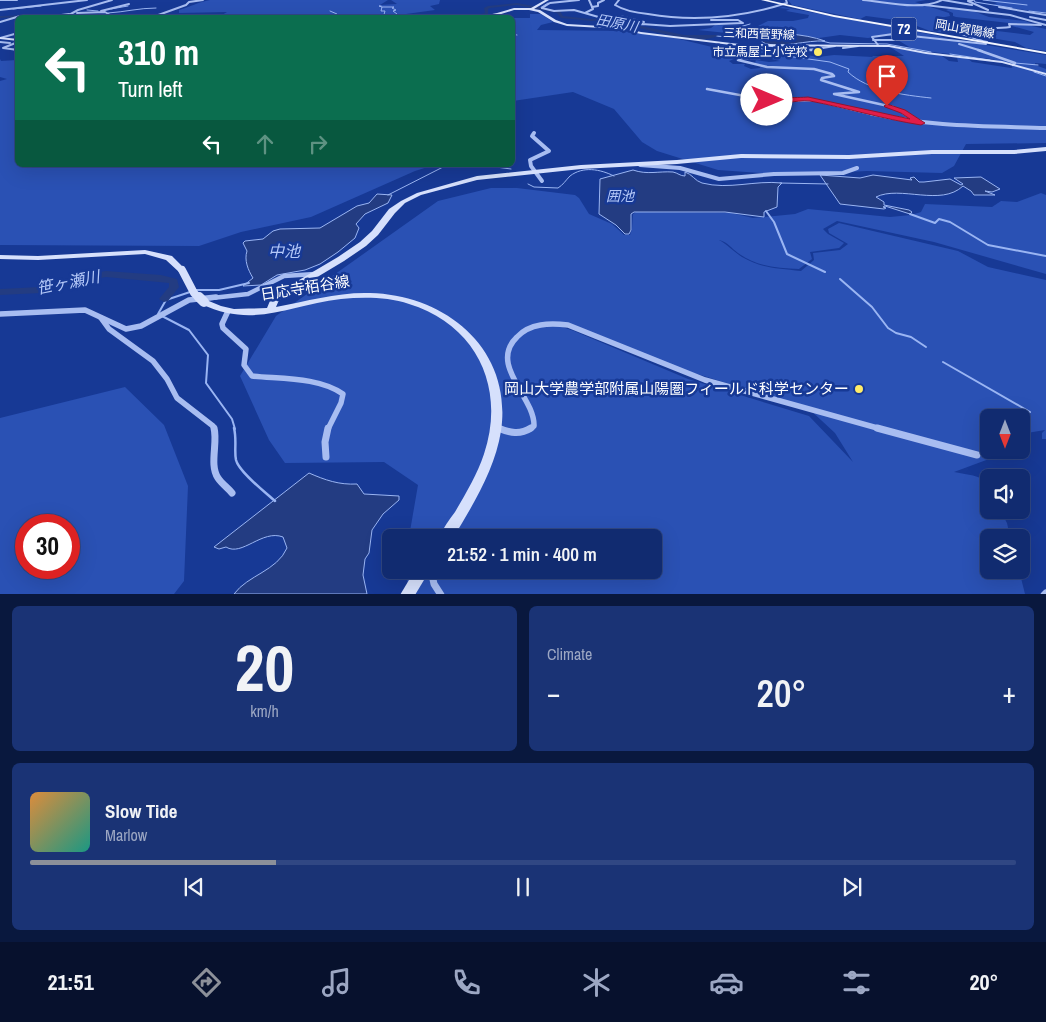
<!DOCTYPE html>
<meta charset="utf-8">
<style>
:root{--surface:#112b70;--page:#1a3375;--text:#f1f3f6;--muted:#9ca7c3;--line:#304783;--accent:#8c9099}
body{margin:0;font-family:"Archivo Narrow","Noto Sans JP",sans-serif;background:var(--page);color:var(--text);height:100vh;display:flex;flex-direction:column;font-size:19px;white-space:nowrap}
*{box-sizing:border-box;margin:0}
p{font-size:16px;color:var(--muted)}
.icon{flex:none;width:28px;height:28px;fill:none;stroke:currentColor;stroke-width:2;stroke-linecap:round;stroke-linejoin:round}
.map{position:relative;height:594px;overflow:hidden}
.side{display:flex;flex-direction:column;gap:12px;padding:12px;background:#09183e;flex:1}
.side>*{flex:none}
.banner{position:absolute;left:15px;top:15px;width:500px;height:152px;border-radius:8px;box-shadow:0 5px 20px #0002,0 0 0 1px var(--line);background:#0b6e4f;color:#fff;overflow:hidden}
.needle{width:32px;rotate:180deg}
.fabs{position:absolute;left:980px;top:409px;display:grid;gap:10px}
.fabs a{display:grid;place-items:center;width:50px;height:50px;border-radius:8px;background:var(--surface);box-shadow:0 5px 20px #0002,0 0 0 1px var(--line);font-size:25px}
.speed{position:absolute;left:15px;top:514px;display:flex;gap:10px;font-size:25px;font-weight:700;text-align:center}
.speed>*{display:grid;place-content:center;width:65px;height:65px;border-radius:50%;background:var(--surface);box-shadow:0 5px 20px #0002,0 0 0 1px var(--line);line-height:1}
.speed .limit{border:8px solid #d22;background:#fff;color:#111}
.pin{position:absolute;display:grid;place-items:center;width:42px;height:42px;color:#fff;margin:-51px -21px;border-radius:50% 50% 50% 0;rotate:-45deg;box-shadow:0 0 5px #0007}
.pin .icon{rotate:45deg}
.me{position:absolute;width:55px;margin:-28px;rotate:90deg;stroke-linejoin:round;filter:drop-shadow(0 0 4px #0008)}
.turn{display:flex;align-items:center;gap:18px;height:105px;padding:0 20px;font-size:22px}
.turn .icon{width:65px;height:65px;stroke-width:2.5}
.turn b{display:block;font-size:35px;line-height:42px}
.lanes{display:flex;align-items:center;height:48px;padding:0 20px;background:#0003;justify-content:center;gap:25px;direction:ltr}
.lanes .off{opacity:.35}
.big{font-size:38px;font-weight:600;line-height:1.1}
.side .card{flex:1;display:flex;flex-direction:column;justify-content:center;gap:8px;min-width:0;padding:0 18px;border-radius:8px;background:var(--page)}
.side .dial{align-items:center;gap:0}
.dial b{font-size:65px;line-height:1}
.song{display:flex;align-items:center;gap:15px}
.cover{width:60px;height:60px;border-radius:8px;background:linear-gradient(135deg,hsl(30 70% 55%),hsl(170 70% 35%))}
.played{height:5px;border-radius:2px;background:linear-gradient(90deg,var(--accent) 25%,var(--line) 25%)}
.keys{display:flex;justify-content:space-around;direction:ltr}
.heat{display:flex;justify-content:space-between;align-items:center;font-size:28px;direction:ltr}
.side .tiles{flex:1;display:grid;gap:12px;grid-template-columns:1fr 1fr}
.card:last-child{grid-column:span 2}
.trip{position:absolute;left:382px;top:529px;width:280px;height:50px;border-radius:8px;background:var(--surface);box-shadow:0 5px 20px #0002,0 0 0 1px var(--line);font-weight:600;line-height:50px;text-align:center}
.tabs{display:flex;height:80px;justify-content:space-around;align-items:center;background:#07112d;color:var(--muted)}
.tabs .icon{width:35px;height:35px}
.tabs .current{color:var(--accent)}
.tabs b{font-size:22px;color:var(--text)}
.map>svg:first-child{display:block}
</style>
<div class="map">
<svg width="1046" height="595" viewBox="0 0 1046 595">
<rect width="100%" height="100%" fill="#173995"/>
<g fill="#2a51b4" fill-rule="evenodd">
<path d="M210 0H388L380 5 397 4 391 0H440L439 4 430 6 435 10 377 18H255L261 15C247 16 232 17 217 18L227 12 179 13V10C190 7 198 2 210 0Z"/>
<polygon points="788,0 926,0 915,2 949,13 950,16 940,18 940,20 934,23 949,27 980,27 989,30 1030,35 1034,32 1012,26 1018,24 956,17 953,16 953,13 946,10 949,9 970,10 989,17 1025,21 1033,24 1032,26 1046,29 1046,51 1026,48 1015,42 973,35 930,31 904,21 866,16 860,19 854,18 792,5"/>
<polygon points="987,0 1046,0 1046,13 996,6 993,5 997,3"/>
<polygon points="783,7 939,36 950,40 892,34 868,38 840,35 819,38 794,34 752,33 746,35 698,30 711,28 715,25 758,26 768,21 793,21 808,18 809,15 786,11 790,9 779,8"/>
<path d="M530 14H541L553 22 541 25 537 30 625 31 675 38 712 47 723 45 739 51 749 52 754 57H739L729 61 733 64H745L744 66 751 69 760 68 761 65 755 63 756 60 741 58 769 62 780 61 754 55V52L770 50V48L818 57 834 55 873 57 872 56H904L890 47 942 56 949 61 958 62 957 57 967 58 972 62 1011 68 1017 65 991 59 916 50C905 46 899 39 887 35H894L974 43 1046 55V64L1035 63V65L1046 69V143L966 144 954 166 942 173 867 171 791 175 718 170 657 151 642 142 614 109 573 92 513 101 511 18H530Z"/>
<polygon points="0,59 1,61 17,60 18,165 434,165 415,171 311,217 241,232 199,246 0,245 0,81 7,79 0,77"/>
<path d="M491 188H517L575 195 579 198 589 214 612 224 624 235H630L632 229 633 214 636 212 731 213 753 218 795 214 808 209 890 217 911 215 921 212 925 204 992 207 1001 201 1017 202 1041 193 1046 195V274L934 242 837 221 823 229 828 234 844 243 839 248 810 252 812 259 799 269C777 268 757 267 738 253 731 248 728 242 719 240 728 245 734 252 742 257 763 269 778 268 801 271L814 260 813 253 840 250 848 244 829 233 828 229 839 223 958 251 988 267 1046 280V439H1042V433L1045 430 1021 434V418H989V450H1004L989 459 954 472C986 478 989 475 989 510H1000L1007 523 1010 537 989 538V570H1019L1025 594H409L406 570H654V538L409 537 418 485 384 462 285 463 269 440 240 376 276 316 438 201ZM548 322 571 324 681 369 808 408 835 433 853 462 809 416 688 379 574 331Z"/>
<path d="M125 387 164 425 188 486 184 581 174 594H0V418ZM26 525H69V568H26Z"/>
</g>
<g fill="#233c82" stroke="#9ab5f3">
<path d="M754 34C777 33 803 33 825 41 806 40 784 48 767 44 762 43 758 37 754 34Z"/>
<path d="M633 170C647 175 659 171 673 172 678 173 680 176 685 176V172C692 174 695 181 702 183 729 190 755 180 782 183L778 187 777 207 764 212V217L725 212H634L631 214V230L629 234H625L616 225 599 214 600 179Z"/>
<path d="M820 175 860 178 873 175 912 180 910 178 914 177 919 182H924L950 179 961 185 963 184 954 178 981 177 1000 189 992 192 985 191 995 195H974L971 191 963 186C941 207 900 185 876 197L884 202V205L909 210 912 212 910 214 885 206 883 207 886 208 884 209 840 204Z"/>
<path d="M377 194 392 195 388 203 365 214 356 224 359 228 355 238 338 252 320 264 305 270 277 275 261 285 243 286 253 278C248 270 244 260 247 251L243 243 245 241 263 239 273 231 280 229 320 228 357 206 369 203Z"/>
<path d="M309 473C325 480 339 485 357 484L364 494 399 496V500L383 514 372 530 369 553 365 559 363 575 367 594H234C248 575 277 571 287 548L283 537C262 529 242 557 226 547L219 549 214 547Z"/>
</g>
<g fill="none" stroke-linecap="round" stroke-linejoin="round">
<g stroke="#9ab5f3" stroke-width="1">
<polyline points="974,0 975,2 1012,8"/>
<polyline points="983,0 1027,5"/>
<polyline points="381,6 379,6 382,7 381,11 385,11 383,18"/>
<polyline points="382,7 394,7 392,8 396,10 393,11 397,14 388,18"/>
<polyline points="540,8 548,3"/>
<polyline points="13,9 41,6"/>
<polyline points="111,9 128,6"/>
<polyline points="87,10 98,11"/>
<polyline points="330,11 337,14 335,18"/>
<polyline points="1029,11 1046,13"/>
<path d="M108 13C125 12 139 8 156 8"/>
<polyline points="611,19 619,18"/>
<polyline points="733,33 726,31 750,24"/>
<polyline points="512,34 517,35"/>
<polyline points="716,36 728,37 733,33 762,34"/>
<polyline points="822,41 830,43 887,44 931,52"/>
<path d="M752 46 787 56 830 62 849 69 848 72C868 91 904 95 931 98"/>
<polyline points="950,54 990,60"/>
<polyline points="1015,63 1038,65"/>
<polyline points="1034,72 1046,76"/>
<polyline points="481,165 511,169"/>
<polyline points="780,183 828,184"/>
<path d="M528 184 534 187 558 188C563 185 566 180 570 176 583 166 600 169 614 176"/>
<polyline points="388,195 447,165"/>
</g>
<g stroke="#9ab5f3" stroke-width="2">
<polyline points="766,211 774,222 787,254 825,272"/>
<polyline points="910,214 935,223 939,219 950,222 988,245 1046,256"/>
<polyline points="840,279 872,307 888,328 896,333 911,337 926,347"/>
<polyline points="195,290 219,290 249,283"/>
<polyline points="190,292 166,300 158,314 189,330 208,355 206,383 232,419 235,429"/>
<polyline points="943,362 1030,412"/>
</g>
<path stroke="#9ab5f3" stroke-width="2.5" d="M234 428C237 440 234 451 236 460 239 472 265 492 275 501"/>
<g fill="#233c82" fill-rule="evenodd">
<path d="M517 3 560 11 563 16 591 19 610 18 615 24H632L684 35H716L718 36C695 46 658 31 634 27 626 26 618 27 610 25L608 20 591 21 561 18 557 13 517 5 490 8 488 9V15L465 18 485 13 484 8 488 6Z"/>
<polygon points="27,15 28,17 0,18 0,16"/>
<polygon points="106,271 161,275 177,279 179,287 168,301 164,302 159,299 169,287 169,283 106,277 75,283 41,293 0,295 0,289 40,287 73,277"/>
</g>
<g stroke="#a8bdf1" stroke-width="2">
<polyline points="0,0 17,0"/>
<path d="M619 0 615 5C625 11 637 13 648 14 695 22 743 17 787 3L786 0"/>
<path d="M863 0C887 2 920 11 942 0"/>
<polyline points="943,0 972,5"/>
<polyline points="973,0 968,1 988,10"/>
<polyline points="925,5 1010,15 1046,25"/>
<polyline points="592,7 598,6 598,3 604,0"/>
<polyline points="999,7 1046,15"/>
<polyline points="542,8 554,11 574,10 609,20 611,24 618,26"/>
<polyline points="542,8 550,3 579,0"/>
<polyline points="0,10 87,0"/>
<polyline points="101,11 129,4"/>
<polyline points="77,13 105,12 115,18"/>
<polyline points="585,13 593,9 589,0"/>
<polyline points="419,15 423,18"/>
<polyline points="67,16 78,10 112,0"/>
<polyline points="620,16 644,22"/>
<polyline points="1030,17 1046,20"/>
<polyline points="150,18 186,5 189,2 203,0"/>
<polyline points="0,22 20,16 46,17 69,14"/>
<polyline points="616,28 642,24 670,26 743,23 738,20 711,20"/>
<polyline points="0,38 18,33"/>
<polyline points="873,40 894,40"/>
<polyline points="0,42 10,43"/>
<polyline points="18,42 3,48 18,50"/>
<path d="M987 42C974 39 964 34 952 31 971 25 990 30 1010 27L1009 24 1041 25"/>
<polyline points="959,44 982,51"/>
<polyline points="745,45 752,51"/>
<polyline points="762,45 810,50 835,46"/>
<polyline points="878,45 872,37 893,34 986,44"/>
<polyline points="843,48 858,46"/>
</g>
<g stroke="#a8bdf1" stroke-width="2.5">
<polyline points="15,50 18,50"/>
<polyline points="750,50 752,54 760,58 741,58 738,60 767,67 814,69 832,74 834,76 822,78 821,80 859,92 834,94 893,107 907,115"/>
<polyline points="806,50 812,50"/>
<polyline points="978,50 1015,63 1013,65"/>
<polyline points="707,89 772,101 814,100 875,115"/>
</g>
<g stroke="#a8bdf1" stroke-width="4">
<path d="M870 113C928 127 986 126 1046 128"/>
<polyline points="904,113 918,121"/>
<polyline points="534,133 532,136 549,151 530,160 531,166 542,181"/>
<polyline points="640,165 680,168 719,179 774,174 843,173 857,168"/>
</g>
<polyline stroke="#a8bdf1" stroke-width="4.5" points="203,299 248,294 284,276 315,274"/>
<g stroke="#a8bdf1" stroke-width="5.5">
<path d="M228 311 222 324 223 328 246 349 244 365 252 376C281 379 319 377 343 394L341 403 328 429"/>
<polyline points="0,314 85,310 126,329 141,326 189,300 216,297"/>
<polyline points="101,318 109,329 153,361 167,379 177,398 213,426 214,429"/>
<polyline points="496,427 501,429"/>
<path d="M530 429 534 426C535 397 488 365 517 337 530 323 550 323 568 325L705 380 881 429"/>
</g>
<g stroke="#a8bdf1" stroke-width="7">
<path d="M214 428C218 443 209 465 218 478 222 484 228 488 232 493"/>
<path d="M498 428C510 433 520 435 531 428"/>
<polyline points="877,428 977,455"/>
<polyline points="326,457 325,442 328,428"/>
<polyline points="431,570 434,584 441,595"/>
<polyline points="1044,595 1046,593"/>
</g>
<g fill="#d6e0fc" fill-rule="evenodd">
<polygon points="545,0 549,0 534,9 540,10 556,20 567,24 619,27 641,32 739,44 889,45 926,52 1002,61 1046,73 1046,75 1002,63 926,54 889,47 739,46 641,34 619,29 567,26 554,22 538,12 529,10 514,10 498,15 473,18 497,13 514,8 531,8"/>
<polygon points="0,37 18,39 18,41 0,39"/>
<path d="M1046 147V151L1014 154H932L849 159 741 158 677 164 581 169 477 180 421 195 405 203 395 213 378 235 366 246 344 261 279 300 276 307C308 301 338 292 370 293 446 295 513 349 501 431 495 469 473 505 453 538H439C443 528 449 520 455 512 466 493 477 475 484 454 506 388 477 325 409 304 388 297 364 297 341 299 288 305 255 329 201 304L200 302 204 299 221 306 234 309 267 308 272 296 338 257 360 242 372 231 389 209 401 201 417 193 477 176 581 165 677 160 741 154 849 155 932 150H1014Z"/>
<polygon points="145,250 172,256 186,270 182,272 179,272 166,260 145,254 38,260 0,259 0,255 38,256"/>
<polygon points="415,570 430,570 415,595 400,595"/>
</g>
<polygon fill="#f2f5ff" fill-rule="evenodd" points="761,0 768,0 834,15 1046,52 1046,54 834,17"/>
<polyline stroke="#d6e0fc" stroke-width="8" points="182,270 194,293 200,299"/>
<polyline stroke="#d6e0fc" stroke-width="10" points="199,297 204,302"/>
</g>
<path fill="#e11d48" stroke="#92132f" d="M808 97 910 119 901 113 885 107 884 106 887 104 905 110 925 123 921 125C883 119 847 108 810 101 795 99 777 108 764 100 769 97 798 98 808 97Z"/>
<g fill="#ffec68" stroke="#173995" stroke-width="2">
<circle cx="818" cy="52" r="5"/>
<circle cx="859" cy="389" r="5"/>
</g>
<g text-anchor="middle" stroke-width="5" stroke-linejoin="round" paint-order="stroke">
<g font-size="12" fill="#fff" stroke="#173995">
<text transform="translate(965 29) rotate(10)" y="4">岡山賀陽線</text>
<text transform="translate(759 34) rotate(2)" y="4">三和西菅野線</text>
</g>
<g font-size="12" fill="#fff" stroke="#173995" text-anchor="end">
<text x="808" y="56">市立馬屋上小学校</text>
</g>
<g font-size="14" font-style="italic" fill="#b4c8f8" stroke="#173995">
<text transform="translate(617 23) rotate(11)" y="5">田原川</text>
<text x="620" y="201">囲池</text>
</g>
<rect fill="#173995" stroke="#b9c4df" stroke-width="1" x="891.5" y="17.5" width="25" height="23" rx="4"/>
<g font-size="14" font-weight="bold" fill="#fff">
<text x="904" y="34">72</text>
</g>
<g font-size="15" fill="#fff" stroke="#173995">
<text transform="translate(305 288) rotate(-9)" y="5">日応寺栢谷線</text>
</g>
<g font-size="15" fill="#fff" stroke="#173995" text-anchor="end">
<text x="849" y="394">岡山大学農学部附属山陽圏フィールド科学センター</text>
</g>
<g font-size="16" font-style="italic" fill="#b4c8f8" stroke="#173995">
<text x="284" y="257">中池</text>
<text transform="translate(68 282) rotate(-11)" y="6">笹ヶ瀬川</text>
</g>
</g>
</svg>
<div class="fabs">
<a><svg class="needle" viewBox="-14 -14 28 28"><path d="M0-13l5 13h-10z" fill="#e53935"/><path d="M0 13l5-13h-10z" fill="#9ca7c3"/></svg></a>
<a><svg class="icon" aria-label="sound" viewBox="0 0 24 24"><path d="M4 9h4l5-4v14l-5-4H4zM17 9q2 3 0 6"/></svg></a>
<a><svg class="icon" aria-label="layers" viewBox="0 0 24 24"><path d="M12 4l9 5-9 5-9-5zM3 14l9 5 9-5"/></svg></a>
</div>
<div class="speed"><div class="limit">30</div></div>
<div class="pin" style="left:887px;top:106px;background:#d93025"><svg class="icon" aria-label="arrive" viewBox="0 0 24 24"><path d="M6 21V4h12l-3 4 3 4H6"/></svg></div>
<svg class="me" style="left:767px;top:100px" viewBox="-20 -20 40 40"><circle r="19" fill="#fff"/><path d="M0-13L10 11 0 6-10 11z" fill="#e11d48"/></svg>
<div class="trip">21:52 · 1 min · 400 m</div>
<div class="banner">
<div class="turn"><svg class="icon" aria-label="left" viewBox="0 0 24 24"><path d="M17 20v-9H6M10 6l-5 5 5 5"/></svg><div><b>310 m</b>Turn left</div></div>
<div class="lanes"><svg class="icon" aria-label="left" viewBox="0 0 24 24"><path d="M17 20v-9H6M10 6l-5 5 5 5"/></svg><svg class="icon off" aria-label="ahead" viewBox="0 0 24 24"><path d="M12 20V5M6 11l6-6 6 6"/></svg><svg class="icon off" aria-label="right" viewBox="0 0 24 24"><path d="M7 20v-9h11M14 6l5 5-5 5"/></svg></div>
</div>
</div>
<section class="side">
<div class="tiles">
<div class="card dial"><b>20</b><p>km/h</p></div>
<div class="card"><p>Climate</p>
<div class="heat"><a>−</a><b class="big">20°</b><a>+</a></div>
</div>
<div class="card">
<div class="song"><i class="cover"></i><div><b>Slow Tide</b><p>Marlow</p></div></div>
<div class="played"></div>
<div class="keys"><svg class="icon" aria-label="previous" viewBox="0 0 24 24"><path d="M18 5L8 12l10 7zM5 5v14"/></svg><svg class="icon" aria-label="pause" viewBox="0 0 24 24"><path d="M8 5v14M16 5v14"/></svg><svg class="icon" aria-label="next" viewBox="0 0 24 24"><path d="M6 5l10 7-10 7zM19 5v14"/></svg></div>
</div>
</div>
</section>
<nav class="tabs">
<b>21:51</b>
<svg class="icon current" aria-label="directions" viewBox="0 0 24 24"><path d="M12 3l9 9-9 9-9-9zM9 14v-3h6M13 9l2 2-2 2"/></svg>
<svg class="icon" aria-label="music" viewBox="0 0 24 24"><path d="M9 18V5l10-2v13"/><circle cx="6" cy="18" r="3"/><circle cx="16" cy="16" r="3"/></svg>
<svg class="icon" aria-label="phone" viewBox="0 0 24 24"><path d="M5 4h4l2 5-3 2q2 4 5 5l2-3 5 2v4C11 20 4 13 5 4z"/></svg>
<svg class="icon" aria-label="climate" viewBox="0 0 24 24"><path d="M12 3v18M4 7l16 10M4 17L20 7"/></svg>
<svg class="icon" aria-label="car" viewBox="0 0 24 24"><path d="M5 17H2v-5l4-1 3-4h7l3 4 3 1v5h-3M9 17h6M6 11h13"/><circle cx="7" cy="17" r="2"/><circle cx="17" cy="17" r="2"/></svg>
<svg class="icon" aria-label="filters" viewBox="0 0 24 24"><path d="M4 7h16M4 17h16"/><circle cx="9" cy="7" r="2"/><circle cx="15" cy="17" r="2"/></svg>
<b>20°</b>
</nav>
